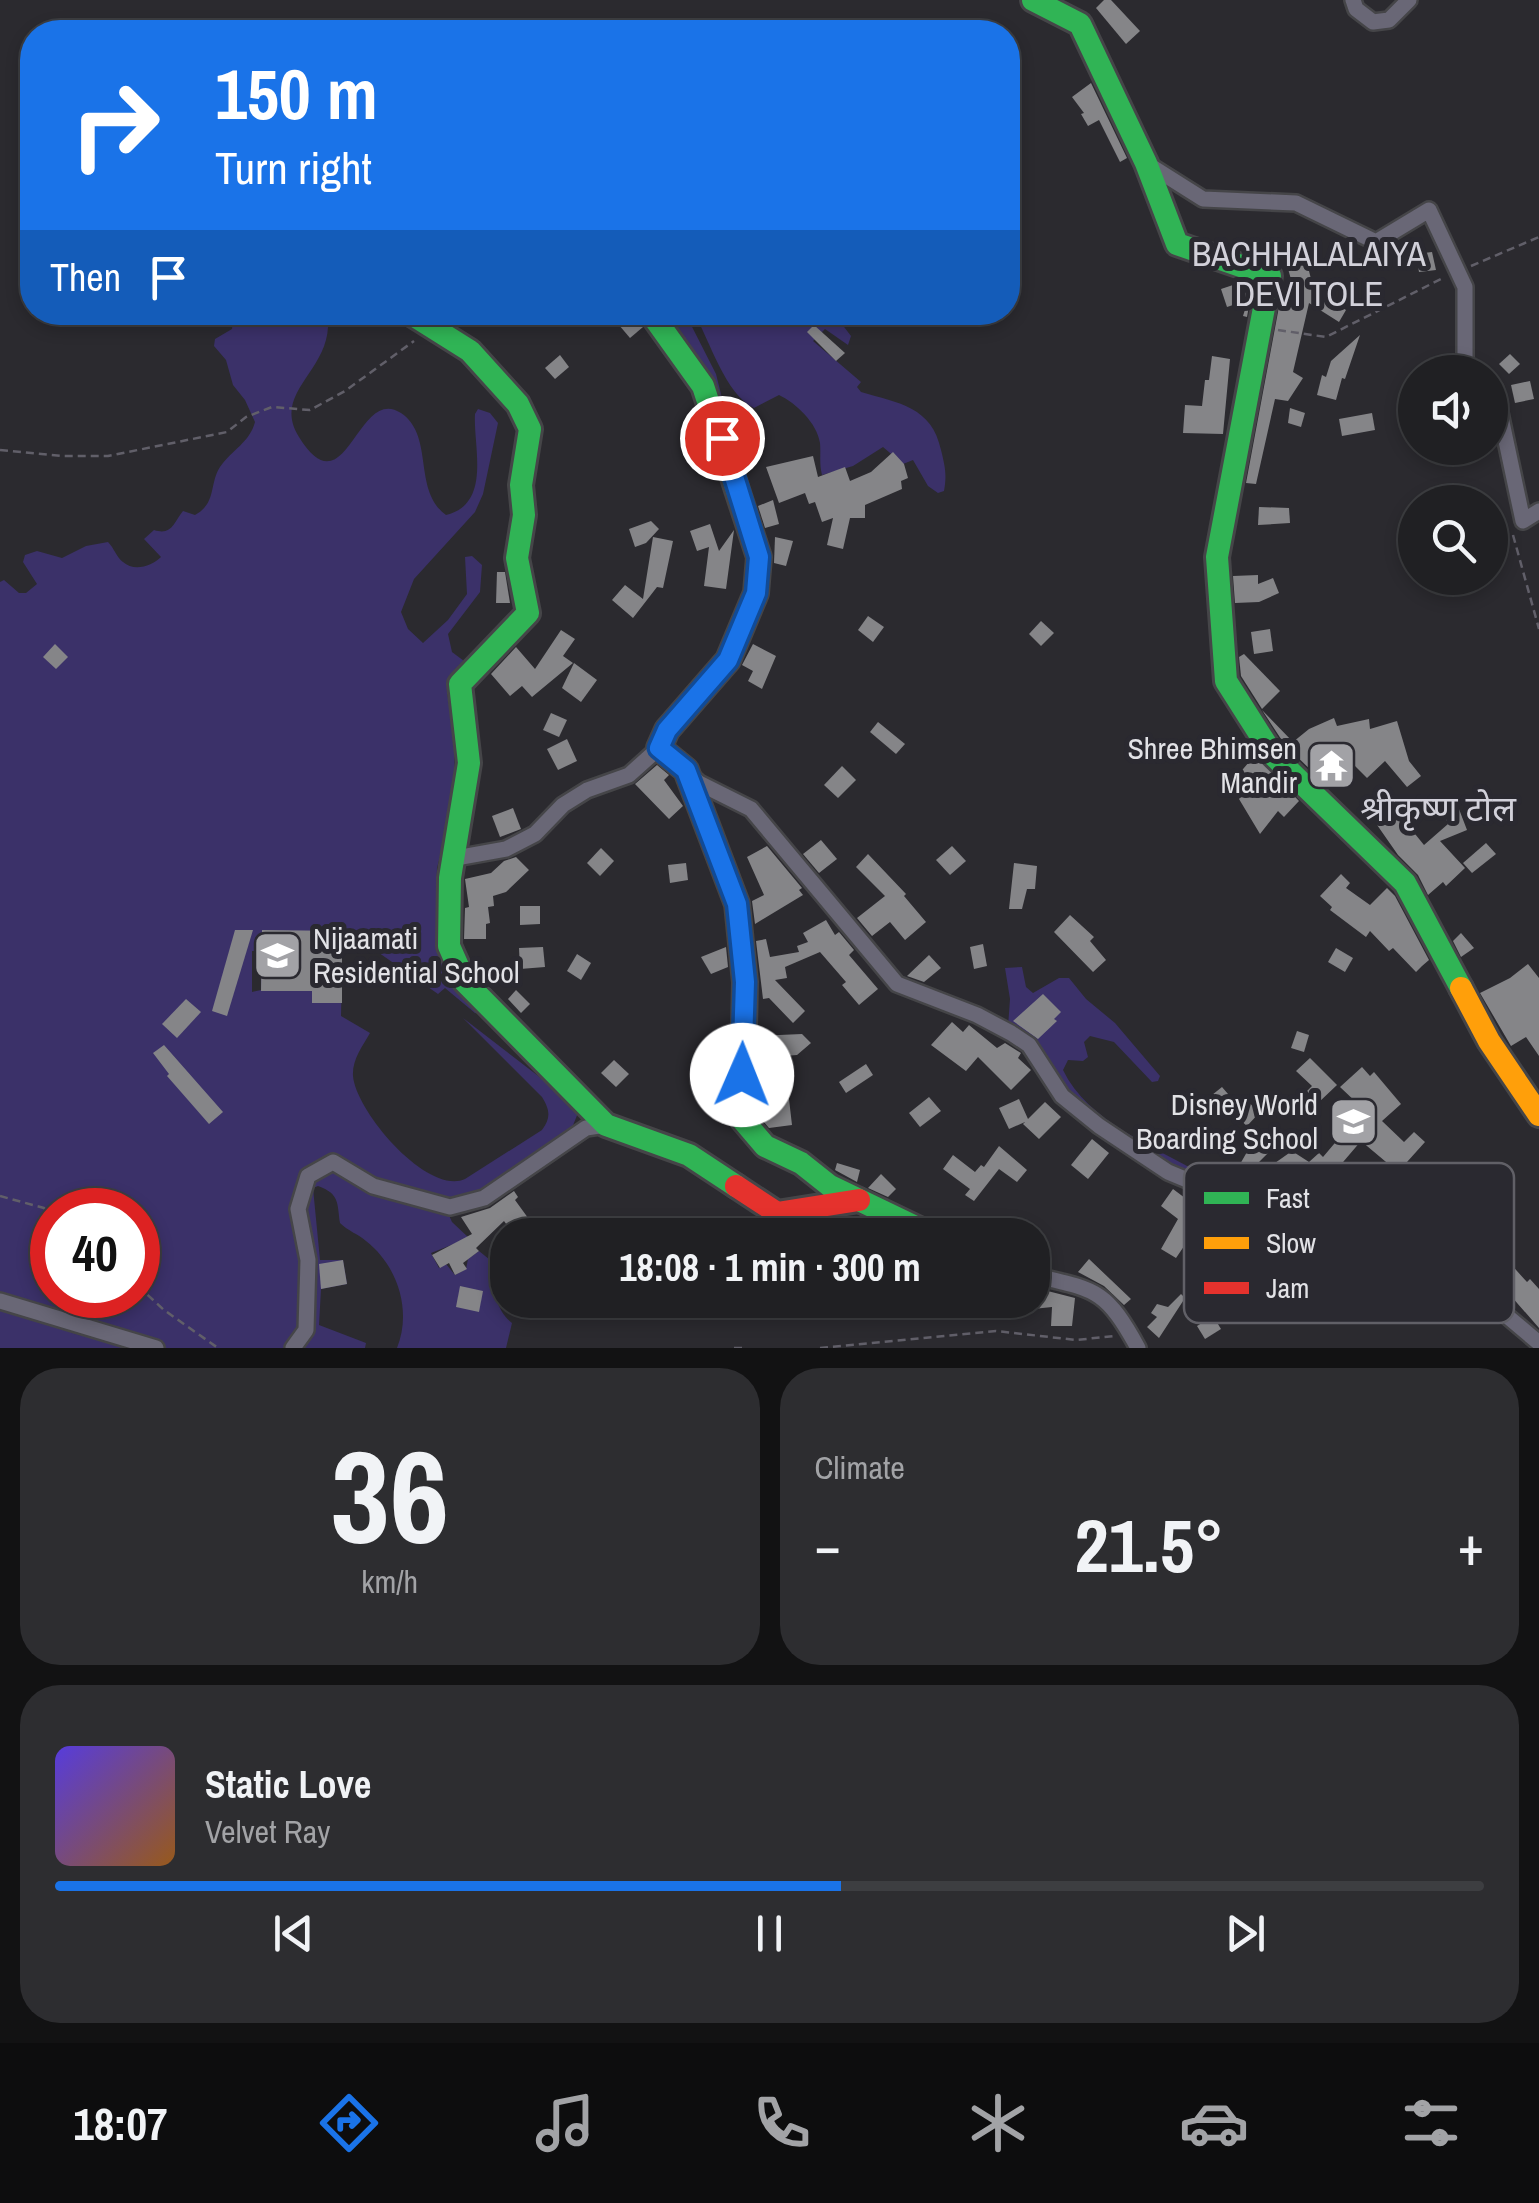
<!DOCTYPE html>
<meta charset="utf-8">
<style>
:root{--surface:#202023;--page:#2d2d30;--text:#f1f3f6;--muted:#a2a3a6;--line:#3d3e41;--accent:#1a73e8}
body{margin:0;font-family:"Archivo Narrow","Noto Sans Devanagari",sans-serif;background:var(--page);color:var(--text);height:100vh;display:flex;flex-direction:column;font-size:38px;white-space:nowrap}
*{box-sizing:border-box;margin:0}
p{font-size:32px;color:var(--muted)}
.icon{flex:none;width:55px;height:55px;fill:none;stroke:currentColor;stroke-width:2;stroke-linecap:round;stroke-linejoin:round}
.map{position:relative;height:1348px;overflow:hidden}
.details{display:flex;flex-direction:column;gap:20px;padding:20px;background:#121213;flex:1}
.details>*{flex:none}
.hud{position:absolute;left:20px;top:20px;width:1000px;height:305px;border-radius:40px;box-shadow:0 5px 15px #0003,0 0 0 2px var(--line);background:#1a73e8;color:#fff;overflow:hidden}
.tools{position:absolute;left:1398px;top:355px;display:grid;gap:20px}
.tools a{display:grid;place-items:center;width:110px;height:110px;border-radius:50%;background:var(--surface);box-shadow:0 5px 15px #0003,0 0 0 2px var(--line);font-size:50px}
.speed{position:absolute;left:30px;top:1188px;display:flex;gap:20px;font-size:50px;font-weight:700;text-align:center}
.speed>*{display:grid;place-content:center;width:130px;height:130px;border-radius:50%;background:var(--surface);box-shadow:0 5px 15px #0003,0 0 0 2px var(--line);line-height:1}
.speed .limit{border:15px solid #d22;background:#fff;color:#111}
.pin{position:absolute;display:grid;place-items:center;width:85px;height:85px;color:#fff;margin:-42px;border:5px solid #fff;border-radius:50%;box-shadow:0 2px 10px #0007}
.me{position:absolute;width:110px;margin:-55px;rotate:1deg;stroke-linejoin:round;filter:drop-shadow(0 0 8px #0008)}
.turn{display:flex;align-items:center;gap:35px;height:210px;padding:0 30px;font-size:45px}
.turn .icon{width:130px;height:130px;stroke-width:2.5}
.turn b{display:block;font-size:70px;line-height:85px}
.then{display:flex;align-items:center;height:95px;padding:0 30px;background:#0003;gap:20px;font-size:38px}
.big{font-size:75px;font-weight:800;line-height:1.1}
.details .tile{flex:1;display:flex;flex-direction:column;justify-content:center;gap:15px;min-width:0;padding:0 35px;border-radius:40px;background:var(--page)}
.details .dial{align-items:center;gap:0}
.dial b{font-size:130px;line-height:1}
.song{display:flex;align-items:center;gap:30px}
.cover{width:120px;height:120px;border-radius:15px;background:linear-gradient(135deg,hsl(250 70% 55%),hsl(30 70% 35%))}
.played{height:10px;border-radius:5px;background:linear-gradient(90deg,var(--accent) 55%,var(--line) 55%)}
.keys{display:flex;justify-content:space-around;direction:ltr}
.heat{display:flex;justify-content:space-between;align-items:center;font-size:55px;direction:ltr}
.details .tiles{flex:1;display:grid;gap:20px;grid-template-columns:1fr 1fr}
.tile:last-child{grid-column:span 2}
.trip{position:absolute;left:490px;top:1218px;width:560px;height:100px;border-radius:40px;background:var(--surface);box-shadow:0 5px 15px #0003,0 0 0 2px var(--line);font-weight:800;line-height:100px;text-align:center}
.tabs{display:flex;height:160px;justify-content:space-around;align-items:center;background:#0d0d0e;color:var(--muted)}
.tabs .icon{width:70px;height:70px}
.tabs .active{color:var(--accent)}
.tabs b{font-size:45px;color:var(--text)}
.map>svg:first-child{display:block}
</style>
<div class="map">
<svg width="1539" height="1348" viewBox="0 0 1539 1348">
<rect width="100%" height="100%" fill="#2b2a2f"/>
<g fill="#3b3169" fill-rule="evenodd">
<path d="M315 312 328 327C326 373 272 394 299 437 346 513 357 384 401 413 435 436 412 490 446 515 492 504 473 446 475 414L478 409 490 413 498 423 483 494 475 512 414 579 401 612 408 629 423 643 448 620 467 594 465 557 472 556 482 565 480 592 448 634 452 652 468 664 449 685 447 692 454 734 455 782 450 818 437 868 436 913 442 949 483 1014 475 1013 445 988 438 994 349 932 348 952 252 951V992L261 990V972L342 973 341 1016 370 1033C362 1047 352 1060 353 1076 356 1112 428 1196 465 1179L542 1130C551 1118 550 1110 542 1097L463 1018 572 1102 578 1113 569 1135 447 1211 452 1222 469 1238 431 1253 439 1268 446 1264 455 1275 466 1269 468 1259 479 1251 495 1264C495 1287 493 1308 512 1323L506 1348H397C412 1311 398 1266 366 1241 358 1234 348 1231 340 1223 337 1203 340 1194 318 1186L313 1188 320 1260H343L347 1284 321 1289 319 1325 366 1343 365 1348H0V582L4 580 19 593H26L37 584 23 562 25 555 37 551 62 558 86 546 108 542C114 548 117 558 123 562 134 572 152 566 161 557L144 539 154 530C172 536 174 522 183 511L195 515C217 503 209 484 220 467 232 450 250 442 255 422L245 400 233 385 226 360 214 346 215 339 232 329 234 313ZM52 1210H138V1295H52Z"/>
<path d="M655 313H685L716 374 726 414 721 417C706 368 690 348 655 313Z"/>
<path d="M694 313H840L838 319 851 336 848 345 825 329 813 341 861 382 857 387 861 392C899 403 932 407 941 450 945 466 947 475 944 491L938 493 928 486 913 460 903 464 883 447 853 466 822 475C819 463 821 455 820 443 817 423 796 403 779 395L754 408C725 394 710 341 694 313Z"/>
<path d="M1022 967 1026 987 1033 993 1059 978H1069L1086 999 1115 1023 1160 1076 1158 1081 1152 1082 1114 1042 1090 1036 1084 1042 1088 1057 1083 1061 1068 1060 1063 1070C1088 1122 1154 1146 1203 1175L1199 1181 1079 1104 1008 1027 1010 999 1005 968Z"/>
</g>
<g fill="#858588">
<polygon points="1104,0 1111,0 1140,31 1126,44 1096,8"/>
<polygon points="1091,83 1127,158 1120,162 1099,120 1088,126 1081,114 1084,113 1072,97"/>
<polygon points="1432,252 1436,270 1419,272 1416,254"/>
<polygon points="1306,259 1312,283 1320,293 1346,310 1339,322 1309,303 1293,372 1303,378 1288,401 1275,399 1256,484 1246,483 1281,296 1297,301 1287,265"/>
<polygon points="1236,284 1238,291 1251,294 1247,317 1243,316 1248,300 1227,307 1221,289"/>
<polygon points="620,312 631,312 643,327 630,338 613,318"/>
<polygon points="814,325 845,353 836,361 807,332"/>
<polygon points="1360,335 1345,379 1342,378 1336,400 1317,395 1322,375 1326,377 1331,361"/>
<polygon points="1510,354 1520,364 1509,374 1499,364"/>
<polygon points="560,355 569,367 555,379 545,368"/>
<polygon points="1212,356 1230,359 1223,434 1183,433 1185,405 1202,406 1205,380 1209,380"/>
<polygon points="1530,381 1534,399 1515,403 1511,385"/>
<polygon points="1290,408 1305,413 1301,427 1288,423"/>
<polygon points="1372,413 1375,430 1342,436 1339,419"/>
<polygon points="893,452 904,464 908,478 901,481 902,489 865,505 865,518 850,518 843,549 827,545 833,518 822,522 815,502 809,504 805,493 779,503 766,467 813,456 818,477 845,467 850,481 871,472"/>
<polygon points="773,500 779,524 765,528 758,506"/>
<polygon points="1259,507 1289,508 1290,523 1258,525"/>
<polygon points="651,521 659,529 646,543 635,547 629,529"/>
<polygon points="710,524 719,551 734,530 726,589 704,586 709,547 697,551 690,531"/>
<polygon points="653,537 673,541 663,588 657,587 633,618 612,600 625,585 643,599"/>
<polygon points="775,537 793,541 786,566 774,563"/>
<polygon points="497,572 505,572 510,603 496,603"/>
<polygon points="1258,575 1258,584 1273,578 1279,593 1259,602 1235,603 1233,576"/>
<polygon points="868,616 884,627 873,642 858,630"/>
<polygon points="1041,621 1054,633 1041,646 1029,634"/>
<polygon points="1270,629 1273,651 1254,654 1251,632"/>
<polygon points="561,630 575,639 563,656 573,663 532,697 522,686 510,696 491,674 516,647 535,669"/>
<polygon points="55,644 68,657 56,669 43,657"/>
<polygon points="753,644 776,656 762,689 748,681 753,671 742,665"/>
<polygon points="1244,654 1280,691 1262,709 1241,676 1239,657"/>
<polygon points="574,663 597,680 581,702 562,688"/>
<polygon points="1262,710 1293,742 1309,729 1334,718 1337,726 1369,719 1370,729 1397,721 1409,761 1421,776 1407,787 1385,761 1367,778 1348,759 1325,769 1318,777 1285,745"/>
<polygon points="551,713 567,720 559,737 543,730"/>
<polygon points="878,722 905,744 896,754 870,732"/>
<polygon points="567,739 577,761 558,770 547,749"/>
<polygon points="1255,755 1299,801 1284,817 1278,811 1260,834 1239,799 1244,793 1232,782"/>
<polygon points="657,765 669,775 664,780 683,806 669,819 635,784"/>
<polygon points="842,766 856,780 838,798 824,785"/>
<polygon points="1400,795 1408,804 1398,813 1424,845 1448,824 1440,801 1454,796 1467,830 1440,841 1465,868 1446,886 1443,882 1428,895 1418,875 1398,855 1375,822 1378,819 1375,816"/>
<polygon points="513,808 521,829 500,837 492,816"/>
<polygon points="821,840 837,859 819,873 803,854"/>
<polygon points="1486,843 1496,854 1472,873 1463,863"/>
<polygon points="767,846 802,888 799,890 803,895 755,924 752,901 764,895 747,857"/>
<polygon points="952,846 966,861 950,875 936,860"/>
<polygon points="601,848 614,861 600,876 587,863"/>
<polygon points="868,854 906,894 904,896 926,922 905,940 890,922 872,936 857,918 885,896 856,867"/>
<polygon points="516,857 529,870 506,892 493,896 494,906 488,907 490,923 486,924 486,939 464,939 465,908 469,907 465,879 491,873 504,861"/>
<polygon points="686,863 688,880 670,883 668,865"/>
<polygon points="1014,863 1037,866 1035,889 1027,889 1022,909 1009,909"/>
<polygon points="1341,874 1350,883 1346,888 1370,905 1387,888 1395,896 1429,960 1422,966 1416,972 1393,948 1389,951 1370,931 1366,937 1330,910 1332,907 1320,896"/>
<polygon points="520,906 540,906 540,924 520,925"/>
<polygon points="1070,915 1094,937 1090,941 1106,960 1093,972 1054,932"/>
<polygon points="826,920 835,935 839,932 854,950 849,955 878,989 859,1005 842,985 846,982 820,952 785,967 787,978 775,980 805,1011 793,1023 769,998 763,999 756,941 766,939 770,957 799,952 797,946 808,942 803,933"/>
<polygon points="235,930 253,930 227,1016 212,1011"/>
<polygon points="262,930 348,931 348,936 371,953 342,952 342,1003 312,1003 312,991 261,991"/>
<polygon points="1461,933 1474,948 1461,957 1453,941"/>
<polygon points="983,944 987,966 974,969 970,947"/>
<polygon points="543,947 545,967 520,969 519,948"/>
<polygon points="726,947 728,967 711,974 701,957"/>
<polygon points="1336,948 1353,958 1345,972 1328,962"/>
<polygon points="577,954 591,963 581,980 567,971"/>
<polygon points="929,955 941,968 924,982 907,976"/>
<polygon points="1528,964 1539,978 1539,1056 1526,1037 1511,1046 1480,993 1510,978"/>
<polygon points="516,990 530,1004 521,1013 508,999"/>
<polygon points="1043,994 1061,1012 1054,1019 1057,1021 1038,1039 1013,1021"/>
<polygon points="186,999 201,1012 177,1038 162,1024"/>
<polygon points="952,1022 963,1032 969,1025 997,1048 1005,1043 1021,1053 1018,1058 1031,1070 1011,1090 978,1057 966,1071 931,1045"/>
<polygon points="1297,1031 1309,1035 1304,1052 1291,1048"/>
<polygon points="802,1034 811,1043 797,1055 784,1056 792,1125 769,1128 757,1114 759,1036"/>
<polygon points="164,1045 223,1112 209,1124 167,1076 169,1074 153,1053"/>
<polygon points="1310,1058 1337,1085 1318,1103 1307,1091 1312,1086 1296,1071"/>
<polygon points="614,1060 629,1074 616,1087 601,1073"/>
<polygon points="866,1064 873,1075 846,1093 839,1082"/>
<polygon points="1362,1067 1370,1076 1374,1072 1401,1104 1382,1121 1404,1142 1414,1132 1425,1142 1398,1172 1361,1141 1326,1182 1316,1174 1289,1207 1272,1194 1266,1201 1220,1181 1233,1162 1239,1166 1260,1129 1280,1141 1259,1162 1265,1170 1292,1151 1309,1162 1319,1153 1323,1157 1345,1131 1337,1120 1358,1104 1340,1087"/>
<polygon points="1222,1087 1240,1108 1247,1101 1260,1112 1247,1126 1212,1095"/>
<polygon points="929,1097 941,1111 920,1127 909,1113"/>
<polygon points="1019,1099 1028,1119 1045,1102 1061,1117 1039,1139 1023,1124 1025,1122 1009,1129 999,1108"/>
<polygon points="1092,1139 1109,1153 1088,1179 1071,1165"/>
<polygon points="999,1146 1027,1170 1017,1182 999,1169 974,1201 965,1195 970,1189 943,1169 953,1155 975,1172 981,1165 984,1167"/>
<polygon points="837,1163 860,1170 857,1182 835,1170"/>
<polygon points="881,1174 896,1189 888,1197 868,1188"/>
<polygon points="1173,1189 1189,1201 1191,1197 1207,1206 1201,1215 1238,1236 1243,1226 1264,1238 1256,1257 1195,1230 1176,1258 1161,1249 1178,1219 1161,1206"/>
<polygon points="514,1191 518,1197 515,1200 531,1222 514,1235 504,1221 476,1248 479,1251 463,1263 467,1269 455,1275 449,1263 440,1268 432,1255 472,1234 461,1217 490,1208"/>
<polygon points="857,1216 867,1220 865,1228 873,1230 872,1235 818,1235 821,1221 842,1223 843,1218"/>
<polygon points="733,1217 758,1219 770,1226 781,1228 781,1235 731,1235"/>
<polygon points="1497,1249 1527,1282 1530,1279 1539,1289 1539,1328 1497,1280 1490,1287 1472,1271"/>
<polygon points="1089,1259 1131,1299 1124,1305 1104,1286 1078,1272"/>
<polygon points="343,1260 347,1284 321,1289 319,1264"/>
<polygon points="460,1286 483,1291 479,1312 456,1307"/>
<polygon points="1032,1287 1075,1298 1072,1326 1051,1326 1052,1307 1033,1309"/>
<polygon points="1181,1294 1185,1298 1159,1338 1147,1327 1157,1317 1151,1313 1157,1304 1168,1307"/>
<polygon points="1213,1316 1221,1329 1205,1339 1197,1326"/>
</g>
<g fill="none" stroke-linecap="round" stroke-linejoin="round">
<defs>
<g id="street">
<polyline points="1353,0 1356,9 1373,22 1389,20 1409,0"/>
<polyline points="1146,163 1203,199 1296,203 1376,242 1429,210 1465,287 1465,366 1473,372"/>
<polyline points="1490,385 1495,389 1523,521 1539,511"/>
<polyline points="688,773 699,783 751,809 897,984 977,1015 1011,1033 1029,1045 1062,1096 1099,1126 1168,1172 1314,1233 1380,1234 1410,1241 1431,1252 1539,1343"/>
<polyline points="456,858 506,849 535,834 563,805 587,790 629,775 659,748"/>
<path d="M1032 1275C1096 1290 1105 1288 1138 1348"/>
<polyline points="0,1301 156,1348"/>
<polyline points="293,1348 306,1330 308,1260 298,1209 308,1176 333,1162 373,1186 450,1207 484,1198 586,1128 606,1125"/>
</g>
<g id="fast">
<polyline points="1033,0 1080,24 1146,163 1177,244 1270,276 1217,557 1226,681 1273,755 1405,883 1461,988"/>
<polyline points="408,312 470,351 518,404 530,429 521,485 524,515 517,558 528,613 460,684 469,763 450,878 449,946 465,982 606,1125 689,1155 736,1186"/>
<polyline points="650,312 703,386 759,557 756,593 728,660 667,730 659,748 686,770 737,904 745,982 742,1119 765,1146 801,1163 830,1186 932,1235"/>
</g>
<polyline id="slow" points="1461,988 1489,1041 1539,1115"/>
<polyline id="jam" points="736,1186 777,1213 859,1200"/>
</defs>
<use href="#street" stroke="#454548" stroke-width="20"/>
<use href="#fast" stroke="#454548" stroke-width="28"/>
<use href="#slow" stroke="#454548" stroke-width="28"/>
<use href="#jam" stroke="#454548" stroke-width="28"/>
<g stroke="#615f69" stroke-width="2.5" stroke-dasharray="8 5" stroke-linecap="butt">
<polyline points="1471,266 1539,237"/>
<polyline points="1278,330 1326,337 1441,279"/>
<polyline points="0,450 63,456 108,456 227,432 246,417 272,407 310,410 345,391 414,341"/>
<polyline points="1513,535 1539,629"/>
<polyline points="0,1196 44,1208 52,1221"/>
<polyline points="138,1286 164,1310 218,1348"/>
<polyline points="734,1348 742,1348"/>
<polyline points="820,1348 996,1331 1076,1340 1114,1336"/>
</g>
<use href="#street" stroke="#696776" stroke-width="15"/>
<use href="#fast" stroke="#30b455" stroke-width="22"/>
<use href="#slow" stroke="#ff9f0a" stroke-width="22"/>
<use href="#jam" stroke="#e5322d" stroke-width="22"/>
</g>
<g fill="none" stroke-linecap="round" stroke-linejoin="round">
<defs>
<polyline id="route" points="722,438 759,557 756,593 728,660 667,730 659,748 686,770 737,904 745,982 742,1075"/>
</defs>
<use href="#route" stroke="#114b97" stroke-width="25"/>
<use href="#route" stroke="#1a73e8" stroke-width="18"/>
</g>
<defs>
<symbol id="temple-square" viewBox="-11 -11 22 22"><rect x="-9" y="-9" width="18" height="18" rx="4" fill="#a2a2a6" stroke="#2a2930"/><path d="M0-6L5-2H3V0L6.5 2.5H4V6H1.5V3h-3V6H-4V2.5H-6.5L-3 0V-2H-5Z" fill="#fff"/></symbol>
<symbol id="school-square" viewBox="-11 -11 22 22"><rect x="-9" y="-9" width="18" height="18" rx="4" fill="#a2a2a6" stroke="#2a2930"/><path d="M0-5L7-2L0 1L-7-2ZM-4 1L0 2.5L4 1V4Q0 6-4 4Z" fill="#fff"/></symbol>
</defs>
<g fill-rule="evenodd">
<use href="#temple-square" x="1304" y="738" width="55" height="55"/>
<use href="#school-square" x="250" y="928" width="55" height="55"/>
<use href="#school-square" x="1326" y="1094" width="55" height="55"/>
</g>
<g text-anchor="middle" stroke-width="10" stroke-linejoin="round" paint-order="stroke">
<g font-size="30" fill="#e2e2e6" stroke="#2a2930" text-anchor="end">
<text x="1297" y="759">Shree Bhimsen<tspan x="1297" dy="34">Mandir</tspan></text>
<text x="313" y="949" text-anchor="start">Nijaamati<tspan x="313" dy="34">Residential School</tspan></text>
<text x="1318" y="1115">Disney World<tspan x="1318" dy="34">Boarding School</tspan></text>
</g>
<g font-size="35" fill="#d2d1da" stroke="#2a2930">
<text x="1309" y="266">BACHHALALAIYA<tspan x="1309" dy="40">DEVI TOLE</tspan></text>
<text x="1438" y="821">श्रीकृष्ण टोल</text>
</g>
</g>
<rect x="1184" y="1163" width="330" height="160" rx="15" fill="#2a2930" stroke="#616067" stroke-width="2.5"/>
<rect x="1204" y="1192" width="45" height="12" fill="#30b455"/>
<rect x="1204" y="1237" width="45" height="12" fill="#ff9f0a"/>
<rect x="1204" y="1282" width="45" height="12" fill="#e5322d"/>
<g font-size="28" fill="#e2e2e6">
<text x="1266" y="1208">Fast</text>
<text x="1266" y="1253">Slow</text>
<text x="1266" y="1298">Jam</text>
</g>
</svg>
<div class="tools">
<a><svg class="icon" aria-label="sound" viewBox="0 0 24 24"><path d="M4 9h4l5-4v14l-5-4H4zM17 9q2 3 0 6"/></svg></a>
<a><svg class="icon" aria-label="search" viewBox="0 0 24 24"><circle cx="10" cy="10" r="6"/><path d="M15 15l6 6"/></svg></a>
</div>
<div class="speed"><div class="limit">40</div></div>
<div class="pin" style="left:722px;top:438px;background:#d93025"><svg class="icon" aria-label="arrive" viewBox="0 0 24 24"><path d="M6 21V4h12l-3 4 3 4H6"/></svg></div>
<svg class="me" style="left:742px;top:1075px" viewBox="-20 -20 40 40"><circle r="19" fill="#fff"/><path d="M0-13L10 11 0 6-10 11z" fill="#1a73e8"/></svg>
<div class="trip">18:08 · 1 min · 300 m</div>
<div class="hud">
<div class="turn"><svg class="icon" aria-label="right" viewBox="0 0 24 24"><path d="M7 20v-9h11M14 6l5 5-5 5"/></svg><div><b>150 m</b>Turn right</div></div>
<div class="then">Then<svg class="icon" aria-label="arrive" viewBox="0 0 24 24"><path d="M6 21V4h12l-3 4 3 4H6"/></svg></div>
</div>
</div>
<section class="details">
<div class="tiles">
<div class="tile dial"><b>36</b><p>km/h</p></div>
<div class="tile"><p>Climate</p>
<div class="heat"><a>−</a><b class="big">21.5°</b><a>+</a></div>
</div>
<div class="tile">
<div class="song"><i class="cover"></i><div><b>Static Love</b><p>Velvet Ray</p></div></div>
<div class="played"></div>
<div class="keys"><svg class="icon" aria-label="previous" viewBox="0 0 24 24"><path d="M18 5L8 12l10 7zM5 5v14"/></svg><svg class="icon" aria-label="pause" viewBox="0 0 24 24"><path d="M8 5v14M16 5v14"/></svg><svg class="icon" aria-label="next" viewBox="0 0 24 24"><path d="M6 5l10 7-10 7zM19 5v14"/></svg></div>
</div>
</div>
</section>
<nav class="tabs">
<b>18:07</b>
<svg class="icon active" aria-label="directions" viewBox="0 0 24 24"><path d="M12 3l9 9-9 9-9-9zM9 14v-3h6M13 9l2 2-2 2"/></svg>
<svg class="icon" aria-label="music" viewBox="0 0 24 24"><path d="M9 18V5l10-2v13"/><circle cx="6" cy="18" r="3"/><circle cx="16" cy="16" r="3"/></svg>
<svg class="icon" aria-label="phone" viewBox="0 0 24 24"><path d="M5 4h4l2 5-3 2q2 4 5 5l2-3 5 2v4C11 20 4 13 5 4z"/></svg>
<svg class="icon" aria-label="climate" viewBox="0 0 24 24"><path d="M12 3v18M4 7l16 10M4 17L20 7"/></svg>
<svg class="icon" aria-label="car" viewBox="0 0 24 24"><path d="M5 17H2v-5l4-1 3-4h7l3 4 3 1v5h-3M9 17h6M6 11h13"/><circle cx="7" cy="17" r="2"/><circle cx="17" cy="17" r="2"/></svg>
<svg class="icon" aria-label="filters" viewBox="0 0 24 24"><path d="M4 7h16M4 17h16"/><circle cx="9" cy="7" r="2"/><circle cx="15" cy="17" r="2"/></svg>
</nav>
